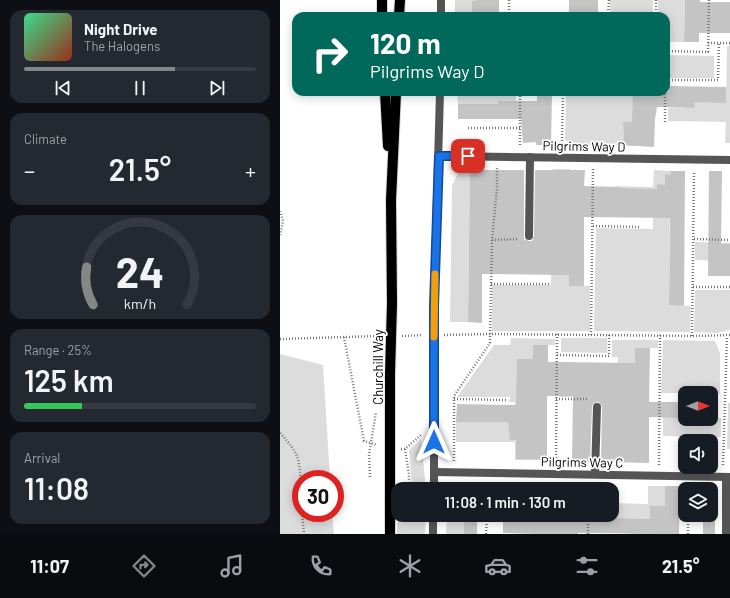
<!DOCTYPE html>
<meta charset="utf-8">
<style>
:root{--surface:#171b24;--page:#242831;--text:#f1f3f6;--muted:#9ea1a6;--line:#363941;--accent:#858687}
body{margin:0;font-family:Barlow,sans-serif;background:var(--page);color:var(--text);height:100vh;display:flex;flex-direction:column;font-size:15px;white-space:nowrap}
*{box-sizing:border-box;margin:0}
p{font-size:13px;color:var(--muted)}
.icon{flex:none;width:22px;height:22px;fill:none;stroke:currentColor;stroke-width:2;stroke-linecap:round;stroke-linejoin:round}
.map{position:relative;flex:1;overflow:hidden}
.sheet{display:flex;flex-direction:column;gap:10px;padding:10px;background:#0d0f14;width:280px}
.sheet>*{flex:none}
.hud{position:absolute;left:12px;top:12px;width:378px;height:84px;border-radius:12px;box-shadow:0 2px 10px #0003;background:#00695c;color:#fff;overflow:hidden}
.needle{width:26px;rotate:90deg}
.fabs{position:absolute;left:398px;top:386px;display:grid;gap:8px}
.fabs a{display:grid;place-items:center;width:40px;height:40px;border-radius:8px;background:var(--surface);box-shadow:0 2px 10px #0003;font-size:20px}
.speed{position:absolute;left:12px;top:470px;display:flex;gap:8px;font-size:20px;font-weight:700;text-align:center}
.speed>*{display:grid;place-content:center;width:52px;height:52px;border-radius:50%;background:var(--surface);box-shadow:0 2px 10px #0003;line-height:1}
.speed .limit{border:6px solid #d22;background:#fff;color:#111}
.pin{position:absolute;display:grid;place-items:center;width:34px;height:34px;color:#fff;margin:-17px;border-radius:8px;box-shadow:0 2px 6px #0006}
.me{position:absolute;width:44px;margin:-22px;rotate:0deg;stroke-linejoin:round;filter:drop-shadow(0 0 3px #0008)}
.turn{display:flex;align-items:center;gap:14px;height:84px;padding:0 12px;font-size:18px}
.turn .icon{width:52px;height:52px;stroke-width:2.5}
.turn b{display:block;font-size:28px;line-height:34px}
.big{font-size:30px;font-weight:600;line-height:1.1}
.sheet .widget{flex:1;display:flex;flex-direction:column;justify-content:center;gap:6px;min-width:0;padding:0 14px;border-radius:12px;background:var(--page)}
.sheet .dial{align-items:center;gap:0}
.dial svg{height:104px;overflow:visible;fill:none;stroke:var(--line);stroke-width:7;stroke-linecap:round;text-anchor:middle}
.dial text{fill:var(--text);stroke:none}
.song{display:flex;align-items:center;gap:12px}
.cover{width:48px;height:48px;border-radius:6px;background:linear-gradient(135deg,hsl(150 70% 55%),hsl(10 70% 35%))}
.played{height:4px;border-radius:2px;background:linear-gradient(90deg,var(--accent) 65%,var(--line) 65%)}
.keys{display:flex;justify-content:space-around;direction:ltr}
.heat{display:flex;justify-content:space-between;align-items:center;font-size:22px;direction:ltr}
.charge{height:6px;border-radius:3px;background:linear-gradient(90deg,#34c759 25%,var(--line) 0)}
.trip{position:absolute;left:111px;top:482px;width:228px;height:40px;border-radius:12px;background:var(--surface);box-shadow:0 2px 10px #0003;font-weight:600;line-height:40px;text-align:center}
.tab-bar{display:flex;height:64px;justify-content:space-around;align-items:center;background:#090b0e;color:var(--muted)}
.tab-bar .icon{width:28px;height:28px}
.tab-bar .selected{color:var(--accent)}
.tab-bar b{font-size:18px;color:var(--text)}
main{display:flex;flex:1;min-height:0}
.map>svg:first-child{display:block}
</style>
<main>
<section class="sheet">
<div class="widget">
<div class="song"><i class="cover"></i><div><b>Night Drive</b><p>The Halogens</p></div></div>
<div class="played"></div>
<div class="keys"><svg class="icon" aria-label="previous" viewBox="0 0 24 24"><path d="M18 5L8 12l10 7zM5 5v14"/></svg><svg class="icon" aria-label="pause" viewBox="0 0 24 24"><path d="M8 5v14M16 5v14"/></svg><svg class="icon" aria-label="next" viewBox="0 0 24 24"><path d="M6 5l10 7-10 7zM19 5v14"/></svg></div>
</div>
<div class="widget"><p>Climate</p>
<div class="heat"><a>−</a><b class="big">21.5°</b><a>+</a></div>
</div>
<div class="widget dial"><svg viewBox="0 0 100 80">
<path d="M14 69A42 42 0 1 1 86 69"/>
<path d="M14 69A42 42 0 0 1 9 40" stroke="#858687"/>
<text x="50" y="56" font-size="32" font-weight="700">24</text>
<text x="50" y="72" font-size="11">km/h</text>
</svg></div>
<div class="widget"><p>Range · 25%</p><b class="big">125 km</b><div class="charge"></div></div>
<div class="widget"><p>Arrival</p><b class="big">11:08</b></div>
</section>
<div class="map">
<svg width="450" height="534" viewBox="0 0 450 534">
<rect width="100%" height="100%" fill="#fff"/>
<g fill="#dcdcdc">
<polygon points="175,0 196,0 192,1 196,16 175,16"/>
<rect x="330" y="0" width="43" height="16"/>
<polygon points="378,0 405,0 404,42 386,42 386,16 378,16"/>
<polygon points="447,46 450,46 450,143 445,143 446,122 388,121 388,108 406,108 406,102 446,102"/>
<polygon points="388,55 434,56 434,78 388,78"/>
<polygon points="177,92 236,92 236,104 178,104"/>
<polygon points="286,92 353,92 353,101 360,101 360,146 293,145 285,140"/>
<polygon points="181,167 190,167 188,322 170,322 172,186"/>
<polygon points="273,169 290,169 289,286 310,286 310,331 212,331 212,285 271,285"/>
<polygon points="374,170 391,171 390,175 385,175 385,184 390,184 389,305 411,306 410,332 314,331 316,228 373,229 373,202 335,201 335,186 373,187"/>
<polygon points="415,242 450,243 450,261 415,260"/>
<polygon points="415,290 450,290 450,330 436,333 414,332"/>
<polygon points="231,338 275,339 275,345 253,345 253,422 235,422 235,441 252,441 252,460 235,460 235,442 176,442 176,422 235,422 235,402 229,402 230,397 177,397 214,345 230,345"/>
<polygon points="281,338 327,338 327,353 281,352"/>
<polygon points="332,340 378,340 378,348 355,348 354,462 337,402 319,397 280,397 280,377 337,377 338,357 332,357"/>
<polygon points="383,340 435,341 440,353 440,394 431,394 431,393 381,393"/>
<polygon points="0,354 43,365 50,479 21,479 21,513 52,513 54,534 0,534"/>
<polygon points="448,403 450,403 450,449 447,449"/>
<polygon points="383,417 405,418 405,419 441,418 441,437 383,436"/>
<polygon points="141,438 146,489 132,489 131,473 129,450"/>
<polygon points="368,486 385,486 385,534 349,534 368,519 310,518 332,515 332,503 368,504"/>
<polygon points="120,515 146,515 145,534 117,534 117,526"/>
<polygon points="167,515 184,515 184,534 166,534"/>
</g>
<g fill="#c4c4c4">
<polygon points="196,0 219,0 219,16 192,16 192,1"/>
<rect x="289" y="0" width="29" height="16"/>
<polygon points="405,0 420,0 420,2 450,2 450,33 419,33 419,42 404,42"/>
<polygon points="389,86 446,87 446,103 415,102 414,108 377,107 375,119 374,147 343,145 344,136 343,122 352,122 353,92 389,92"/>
<polygon points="257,92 272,92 271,145 256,145 256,142 243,143 241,119 178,119 178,104 218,104 218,101 257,101"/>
<polygon points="190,167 203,168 203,170 244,170 244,239 249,241 252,241 254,236 255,170 305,170 304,186 340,187 340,188 377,189 377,184 385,185 385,174 390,175 391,171 405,171 404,306 389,305 390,218 304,217 304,286 289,286 289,275 202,274 202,323 188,322"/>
<polygon points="429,171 442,171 441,244 450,244 450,276 428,276"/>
<polygon points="253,345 268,345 268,362 280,362 355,363 355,348 370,348 369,402 401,402 401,418 369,417 369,463 321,462 322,407 320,403 317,402 313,404 312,407 310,462 292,462 293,396 267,396 267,460 236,459 236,440 230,440 228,422 176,422 177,404 236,405 237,359 253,359"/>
<polygon points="385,486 400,486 399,534 298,533 298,534 255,534 223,533 223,515 335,515 335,518 370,519 370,506 385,506"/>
<rect x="184" y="515" width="13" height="19"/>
<rect x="423" y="515" width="12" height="19"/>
</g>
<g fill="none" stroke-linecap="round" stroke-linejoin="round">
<defs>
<g id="primary">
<polyline points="102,0 102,16"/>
<polyline points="119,16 120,0"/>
<polyline points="105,92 108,146"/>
<polyline points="112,303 111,200 116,92"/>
<polyline points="110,534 110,374"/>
</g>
</defs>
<use href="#primary" stroke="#dbdbdb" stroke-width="12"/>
<g stroke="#777" stroke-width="2.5" stroke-dasharray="1 2" stroke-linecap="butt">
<polyline points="229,16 229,0"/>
<polyline points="328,16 329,0"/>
<polyline points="376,16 376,0"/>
<polyline points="428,43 450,43"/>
<polyline points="386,51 428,52 429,0"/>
<polyline points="386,80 438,80 439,43"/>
<polyline points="283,92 282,144 284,147"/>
<polyline points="385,122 385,92"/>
<polyline points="188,128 240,128"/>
<polyline points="240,145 240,92"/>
<polyline points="0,211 3,221 0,235"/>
<polyline points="313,226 361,227"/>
<polyline points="414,239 450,240"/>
<polyline points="212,240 238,239"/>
<polyline points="211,284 269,284"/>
<polyline points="413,287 450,287"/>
<polyline points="164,335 210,334 412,336 450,335"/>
<polyline points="311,335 313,168"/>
<polyline points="122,336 143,335"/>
<polyline points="412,336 414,171"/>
<polyline points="64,337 84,441 97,445"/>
<polyline points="0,339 99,336"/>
<polyline points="277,355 329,356 329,335"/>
<polyline points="174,399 227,400"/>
<polyline points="276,399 308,399"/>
<path d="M0 433C20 455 19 457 21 487"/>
<polyline points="121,449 125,449 142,434"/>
<polyline points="125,449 129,474 129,489"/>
<polyline points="174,461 174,396 210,343 212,240 217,188 217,167"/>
<polyline points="276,464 277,334"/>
<polyline points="379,465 380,335"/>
<polyline points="443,465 447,336"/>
<polyline points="90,477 89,455 96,412"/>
<polyline points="207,489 207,483"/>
<polyline points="22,513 24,534"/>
<polyline points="206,534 207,515"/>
<polyline points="308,534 308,515"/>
<polyline points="408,534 408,515"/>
</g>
<g stroke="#555" stroke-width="8">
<polyline points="249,236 250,157"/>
<polyline points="315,474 317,407"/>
</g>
<g stroke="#555" stroke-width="8">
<polyline points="161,16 161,0"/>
<polyline points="159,156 450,160"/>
<polyline points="154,306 160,92"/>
<polyline points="154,366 154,489"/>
<polyline points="154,472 450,477"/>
<polyline points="153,534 153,515"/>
<polyline points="446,534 446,477"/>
</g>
<use href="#primary" stroke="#000" stroke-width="10"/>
<defs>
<polyline id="primary-bridge" points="110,374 112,303"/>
</defs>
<use href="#primary-bridge" stroke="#dbdbdb" stroke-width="12" stroke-linecap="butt"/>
<polyline stroke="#555" stroke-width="8" points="154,366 154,306"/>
<use href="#primary-bridge" stroke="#000" stroke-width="10"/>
</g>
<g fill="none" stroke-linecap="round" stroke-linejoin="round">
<defs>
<polyline id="route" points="154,442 154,306 159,156 188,156"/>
</defs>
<use href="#route" stroke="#114b97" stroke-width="10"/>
<use href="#route" stroke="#1a73e8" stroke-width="7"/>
<polyline stroke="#f59e0b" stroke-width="7" points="154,337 155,274"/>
</g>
<g text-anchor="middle" stroke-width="3.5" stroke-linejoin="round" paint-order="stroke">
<g font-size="13" fill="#000" stroke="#fff">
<text transform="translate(304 146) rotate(1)" y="5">Pilgrims Way D</text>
<text transform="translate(98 367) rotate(-90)" y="5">Churchill Way</text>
<text transform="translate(302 462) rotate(1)" y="5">Pilgrims Way C</text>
</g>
</g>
</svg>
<div class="fabs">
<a><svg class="needle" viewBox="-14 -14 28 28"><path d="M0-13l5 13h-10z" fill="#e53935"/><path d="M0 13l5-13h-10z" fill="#9ea1a6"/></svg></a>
<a><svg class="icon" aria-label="sound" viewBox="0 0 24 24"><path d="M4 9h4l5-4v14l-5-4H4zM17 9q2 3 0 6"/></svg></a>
<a><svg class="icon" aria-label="layers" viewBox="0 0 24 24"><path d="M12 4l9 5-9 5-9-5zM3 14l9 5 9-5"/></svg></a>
</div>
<div class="speed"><div class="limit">30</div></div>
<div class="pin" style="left:188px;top:156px;background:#d93025"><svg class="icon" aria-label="arrive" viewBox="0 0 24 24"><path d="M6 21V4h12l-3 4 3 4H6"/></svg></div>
<svg class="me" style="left:154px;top:442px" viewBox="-20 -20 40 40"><path d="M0-17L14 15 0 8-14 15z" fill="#1a73e8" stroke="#fff" stroke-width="4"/></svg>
<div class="trip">11:08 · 1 min · 130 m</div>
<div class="hud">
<div class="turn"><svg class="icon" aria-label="right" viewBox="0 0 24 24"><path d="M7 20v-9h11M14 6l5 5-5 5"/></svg><div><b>120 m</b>Pilgrims Way D</div></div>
</div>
</div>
</main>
<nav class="tab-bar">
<b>11:07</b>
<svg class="icon selected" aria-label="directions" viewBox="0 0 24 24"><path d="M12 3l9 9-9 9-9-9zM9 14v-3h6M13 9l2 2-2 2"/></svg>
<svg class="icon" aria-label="music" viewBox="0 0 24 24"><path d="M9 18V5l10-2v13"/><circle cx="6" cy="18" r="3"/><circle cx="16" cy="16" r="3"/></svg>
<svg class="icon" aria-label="phone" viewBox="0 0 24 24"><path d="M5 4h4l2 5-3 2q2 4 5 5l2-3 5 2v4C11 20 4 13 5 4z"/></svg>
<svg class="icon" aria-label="climate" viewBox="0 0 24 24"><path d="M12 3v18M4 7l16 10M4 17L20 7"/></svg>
<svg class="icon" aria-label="car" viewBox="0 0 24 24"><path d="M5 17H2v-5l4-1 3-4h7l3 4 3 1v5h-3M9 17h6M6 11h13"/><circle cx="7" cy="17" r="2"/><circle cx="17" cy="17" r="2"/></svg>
<svg class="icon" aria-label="filters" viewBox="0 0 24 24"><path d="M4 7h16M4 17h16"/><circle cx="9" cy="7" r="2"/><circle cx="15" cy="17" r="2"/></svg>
<b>21.5°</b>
</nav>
